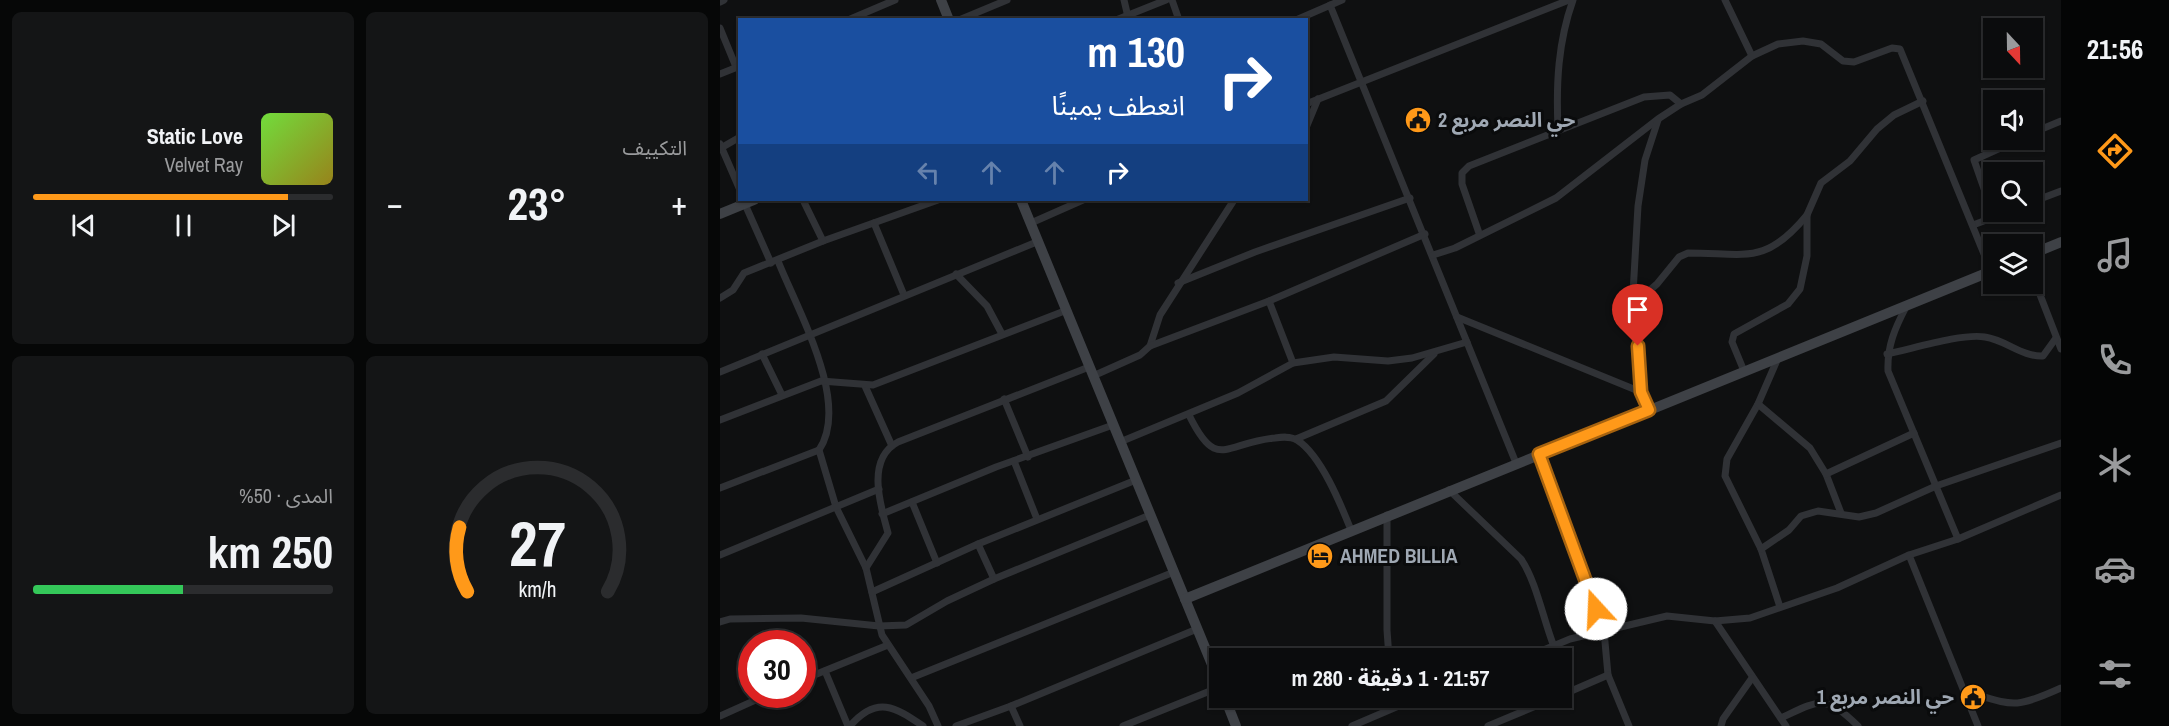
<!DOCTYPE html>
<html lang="ar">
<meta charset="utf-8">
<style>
:root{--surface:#0b0c0d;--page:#141516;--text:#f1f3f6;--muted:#9a9b9d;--line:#2b2c2e;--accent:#ff9919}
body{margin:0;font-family:"Archivo Narrow","Noto Sans Arabic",sans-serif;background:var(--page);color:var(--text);direction:rtl;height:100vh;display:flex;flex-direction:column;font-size:22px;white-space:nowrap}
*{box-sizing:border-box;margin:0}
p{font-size:20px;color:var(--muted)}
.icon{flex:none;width:33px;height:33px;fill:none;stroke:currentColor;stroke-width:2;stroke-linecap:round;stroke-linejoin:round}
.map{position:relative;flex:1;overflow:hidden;direction:ltr}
.side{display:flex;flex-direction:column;gap:12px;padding:12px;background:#060707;width:720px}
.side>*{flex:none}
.top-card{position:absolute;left:18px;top:18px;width:570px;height:183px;border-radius:0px;box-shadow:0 2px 4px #0004,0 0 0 2px var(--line);direction:rtl;background:#1a4fa0;color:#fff;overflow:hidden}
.needle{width:39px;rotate:158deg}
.fabs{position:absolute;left:1263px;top:18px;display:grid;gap:12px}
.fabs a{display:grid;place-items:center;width:60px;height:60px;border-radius:0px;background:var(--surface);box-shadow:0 2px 4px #0004,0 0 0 2px var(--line);font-size:30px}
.speed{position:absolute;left:18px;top:630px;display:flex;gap:12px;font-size:30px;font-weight:700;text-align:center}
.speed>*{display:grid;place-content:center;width:78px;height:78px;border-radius:50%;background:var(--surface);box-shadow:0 2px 4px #0004,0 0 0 2px var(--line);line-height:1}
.speed .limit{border:9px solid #d22;background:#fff;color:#111}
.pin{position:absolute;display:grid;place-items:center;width:51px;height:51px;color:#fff;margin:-62px -26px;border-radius:50% 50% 50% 0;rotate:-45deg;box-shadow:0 0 6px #0007}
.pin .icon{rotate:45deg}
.me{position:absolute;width:66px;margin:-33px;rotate:340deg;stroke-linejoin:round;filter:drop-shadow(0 0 4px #0008)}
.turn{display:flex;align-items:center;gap:21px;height:126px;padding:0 24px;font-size:27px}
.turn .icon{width:78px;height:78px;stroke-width:2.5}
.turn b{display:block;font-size:42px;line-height:51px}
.lanes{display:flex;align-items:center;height:57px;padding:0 24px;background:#0003;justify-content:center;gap:30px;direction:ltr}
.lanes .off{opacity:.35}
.big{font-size:45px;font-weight:700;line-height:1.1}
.side .tile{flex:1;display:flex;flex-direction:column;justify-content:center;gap:9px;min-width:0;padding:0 21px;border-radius:9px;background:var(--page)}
.side .dial{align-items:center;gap:0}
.dial svg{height:156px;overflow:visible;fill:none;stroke:var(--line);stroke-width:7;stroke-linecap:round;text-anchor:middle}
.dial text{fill:var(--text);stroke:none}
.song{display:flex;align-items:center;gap:18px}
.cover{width:72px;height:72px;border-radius:9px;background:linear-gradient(135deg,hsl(100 70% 55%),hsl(50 70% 35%))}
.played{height:6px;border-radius:3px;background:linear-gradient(90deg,var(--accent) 85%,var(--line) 85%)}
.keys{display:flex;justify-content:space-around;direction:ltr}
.heat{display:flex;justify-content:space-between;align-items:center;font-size:33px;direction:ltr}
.charge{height:9px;border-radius:4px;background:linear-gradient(90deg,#34c759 50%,var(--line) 0)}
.side .tiles{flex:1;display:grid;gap:12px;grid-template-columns:repeat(2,1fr)}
.trip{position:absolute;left:489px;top:648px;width:363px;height:60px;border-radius:0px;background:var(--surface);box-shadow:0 2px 4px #0004,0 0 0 2px var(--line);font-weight:700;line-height:60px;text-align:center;direction:rtl}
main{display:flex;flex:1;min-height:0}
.tab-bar{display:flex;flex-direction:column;width:108px;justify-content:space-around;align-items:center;background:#040505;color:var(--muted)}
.tab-bar .icon{width:42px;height:42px}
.tab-bar .on{color:var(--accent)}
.tab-bar b{font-size:27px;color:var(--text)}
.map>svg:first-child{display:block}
</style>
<main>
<nav class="tab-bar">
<b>21:56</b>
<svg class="icon on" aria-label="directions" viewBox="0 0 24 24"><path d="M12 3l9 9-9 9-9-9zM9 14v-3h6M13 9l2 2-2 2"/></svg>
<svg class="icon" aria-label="music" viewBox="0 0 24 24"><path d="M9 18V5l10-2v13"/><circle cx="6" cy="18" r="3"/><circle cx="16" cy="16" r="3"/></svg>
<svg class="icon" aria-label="phone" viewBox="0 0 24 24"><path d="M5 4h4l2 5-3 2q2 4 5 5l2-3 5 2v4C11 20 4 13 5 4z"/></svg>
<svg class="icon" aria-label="climate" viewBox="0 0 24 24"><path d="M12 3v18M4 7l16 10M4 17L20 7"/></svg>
<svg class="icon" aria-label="car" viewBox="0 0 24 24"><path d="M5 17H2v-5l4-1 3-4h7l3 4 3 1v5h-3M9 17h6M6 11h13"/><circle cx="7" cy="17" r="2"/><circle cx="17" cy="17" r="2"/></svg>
<svg class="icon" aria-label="filters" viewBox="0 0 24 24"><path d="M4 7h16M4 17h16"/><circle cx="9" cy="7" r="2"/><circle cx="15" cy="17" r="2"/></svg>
</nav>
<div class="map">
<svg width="1341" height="726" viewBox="0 0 1341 726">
<rect width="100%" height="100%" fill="#0f1011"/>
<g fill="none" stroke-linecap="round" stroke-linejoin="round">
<g stroke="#303236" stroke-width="7">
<polyline points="404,0 408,17"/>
<polyline points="452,0 459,20"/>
<polyline points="1005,0 1032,56"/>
<polyline points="0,2 4,0"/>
<polyline points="610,5 796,463"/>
<polyline points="128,20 175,0"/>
<polyline points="239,20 287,0"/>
<polyline points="396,20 446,0"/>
<polyline points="576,20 622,0"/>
<polyline points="0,28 16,67"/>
<polyline points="0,74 20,66"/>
<polyline points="586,104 849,0"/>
<polyline points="586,128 598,99"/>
<path d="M838 128C836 84 838 42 853 0"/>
<polyline points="1312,133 1341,121"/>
<polyline points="0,144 20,190"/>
<polyline points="1,148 20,137"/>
<polyline points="83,200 103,241 218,200"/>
<polyline points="24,202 51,263"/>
<polyline points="1312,202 1341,191"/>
<polyline points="1274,217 1254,160 1298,140"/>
<polyline points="154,223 184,295"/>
<polyline points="311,223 363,200"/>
<polyline points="1253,225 1288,212"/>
<polyline points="759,233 742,184 742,173 749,166 924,97 950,95 961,104"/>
<polyline points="713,255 735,248 836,198 938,119 961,104 982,95 1032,56 1058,44 1083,41 1101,44 1123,61 1134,62 1172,48 1180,49 1271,271"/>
<path d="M58 261C77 309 131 403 99 450L116 507 146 568 162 635 209 706 218 726"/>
<polyline points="236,274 267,306 282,334"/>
<polyline points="1312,274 1341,349"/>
<polyline points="458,283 535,252 690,198"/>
<polyline points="0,298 13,290 24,273 103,241"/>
<polyline points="549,301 573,363"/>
<path d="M915 303 937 284 959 257 968 253C1026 253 1045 266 1087 215"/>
<path d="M1186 307C1175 328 1167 346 1168 371L1238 539"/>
<polyline points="737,317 921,392"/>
<polyline points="430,346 440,315 514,200"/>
<polyline points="42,354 62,395"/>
<path d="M1167 354C1192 349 1242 333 1265 337 1286 340 1302 357 1323 356L1336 338"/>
<polyline points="1058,358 1038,404 1007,459 1005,476 1041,549 1060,607"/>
<polyline points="1024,371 1012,342 1014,334 1068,304 1080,289 1087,256 1087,215 1101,183 1130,161 1157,129 1174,115 1203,101"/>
<polyline points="0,372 319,241"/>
<polyline points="373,376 420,355 430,346 549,301 705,234"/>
<polyline points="145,386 172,446"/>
<polyline points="284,399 308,457"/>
<polyline points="1038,404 1090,448 1106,474 1121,513"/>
<polyline points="929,410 921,392 912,311 918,206 925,160 938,120"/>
<path d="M469 415C497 472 504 443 555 438 562 437 570 436 577 440 601 455 621 505 631 530"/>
<polyline points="0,420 101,381 153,385 347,310"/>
<polyline points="576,439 666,401 714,354"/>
<polyline points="400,442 518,393 573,363 614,357 668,361 692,358 747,342"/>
<polyline points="819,454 884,631 888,675 909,726"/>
<polyline points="294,461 317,519"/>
<polyline points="1106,474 1194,433"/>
<polyline points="0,488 99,450"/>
<path d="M729 490 801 559C816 581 823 618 833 644"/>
<polyline points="192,502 217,563"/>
<polyline points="162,514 276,467 393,425"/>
<polyline points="667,515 667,630 669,658"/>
<polyline points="1041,549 1069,530 1081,516 1098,511 1139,517 1156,513 1216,486 1341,443"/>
<polyline points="0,555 159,489"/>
<polyline points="1189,555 1258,726"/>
<path d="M146 568 168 533C160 504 146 459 178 442L369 367"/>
<polyline points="274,579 258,544 416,480"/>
<polyline points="152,592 258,544"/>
<polyline points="995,621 1066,726"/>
<polyline points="0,622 10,619 81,618 159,626 186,625 227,601 274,579 430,515"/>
<polyline points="804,658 850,639 947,616 995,621 1030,618 1117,588 1189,555 1238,539 1341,495"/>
<polyline points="105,671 128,726"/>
<polyline points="191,678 454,572"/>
<polyline points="82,680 168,645"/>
<path d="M1244 691C1293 705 1293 710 1341 688"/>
<polyline points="842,695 888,675"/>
<polyline points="0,716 49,694"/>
<path d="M1061 718C1099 700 1105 694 1138 726"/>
<path d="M130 726C157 695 175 707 203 726"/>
<polyline points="236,726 291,706"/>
<polyline points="300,726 291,706 477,629"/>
<polyline points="403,726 500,687"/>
<polyline points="632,726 681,705 699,706 734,698"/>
<polyline points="768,726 835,698"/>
<polyline points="1001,726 1003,719 1032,678"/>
</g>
<g stroke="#3e4146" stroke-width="10">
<polyline points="221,0 229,20"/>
<polyline points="301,200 500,684"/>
<polyline points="0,214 34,200"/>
<polyline points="1312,254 1341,242"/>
<polyline points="465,599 1274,270"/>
<polyline points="505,698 516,726"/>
</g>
</g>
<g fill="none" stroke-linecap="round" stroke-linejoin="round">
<defs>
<polyline id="route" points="876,609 819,454 929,410 921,392 918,346"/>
</defs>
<use href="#route" stroke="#a66310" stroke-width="15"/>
<use href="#route" stroke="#ff9919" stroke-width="10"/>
</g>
<defs>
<symbol id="civic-disc" viewBox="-11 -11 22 22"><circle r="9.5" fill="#ff9919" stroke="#0a0b0c"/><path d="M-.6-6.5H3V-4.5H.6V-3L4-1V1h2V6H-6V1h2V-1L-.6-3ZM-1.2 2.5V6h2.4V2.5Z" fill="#111"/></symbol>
<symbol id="hotel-disc" viewBox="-11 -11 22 22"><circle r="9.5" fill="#ff9919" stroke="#0a0b0c"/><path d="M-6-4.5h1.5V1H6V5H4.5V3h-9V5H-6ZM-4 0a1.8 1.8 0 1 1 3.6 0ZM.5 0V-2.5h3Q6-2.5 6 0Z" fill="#111"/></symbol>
</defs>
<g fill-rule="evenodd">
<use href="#civic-disc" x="683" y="105" width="30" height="30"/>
<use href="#hotel-disc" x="585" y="541" width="30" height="30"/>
<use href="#civic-disc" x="1238" y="682" width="30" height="30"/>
</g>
<g text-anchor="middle" stroke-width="6" stroke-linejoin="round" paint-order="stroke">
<g font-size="20" font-weight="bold" fill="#9fa8b3" stroke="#0a0b0c" text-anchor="start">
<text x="718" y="127">حي النصر مربع 2</text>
<text x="620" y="563">AHMED BILLIA</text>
<text x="1234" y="704" text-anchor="end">حي النصر مربع 1</text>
</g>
</g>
</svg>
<div class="fabs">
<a><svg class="needle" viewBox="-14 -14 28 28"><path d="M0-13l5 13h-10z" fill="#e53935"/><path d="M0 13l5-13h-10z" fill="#9a9b9d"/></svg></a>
<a><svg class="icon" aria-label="sound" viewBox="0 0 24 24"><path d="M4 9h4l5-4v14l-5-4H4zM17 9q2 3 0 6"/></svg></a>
<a><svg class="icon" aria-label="search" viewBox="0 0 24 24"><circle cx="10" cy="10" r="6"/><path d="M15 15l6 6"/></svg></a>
<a><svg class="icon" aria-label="layers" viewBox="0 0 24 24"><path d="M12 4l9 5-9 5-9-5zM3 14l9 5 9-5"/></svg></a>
</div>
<div class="speed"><div class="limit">30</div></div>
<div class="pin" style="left:918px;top:346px;background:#d93025"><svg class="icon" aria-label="arrive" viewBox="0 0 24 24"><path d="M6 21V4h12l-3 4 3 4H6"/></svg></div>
<svg class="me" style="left:876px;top:609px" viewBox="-20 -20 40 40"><circle r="19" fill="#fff"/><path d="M0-13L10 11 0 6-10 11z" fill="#ff9919"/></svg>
<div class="trip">21:57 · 1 دقيقة · 280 m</div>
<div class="top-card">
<div class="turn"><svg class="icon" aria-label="right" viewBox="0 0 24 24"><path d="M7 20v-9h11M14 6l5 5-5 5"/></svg><div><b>130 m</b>انعطف يمينًا</div></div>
<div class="lanes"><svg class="icon off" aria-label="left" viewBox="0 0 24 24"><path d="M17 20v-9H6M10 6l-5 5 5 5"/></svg><svg class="icon off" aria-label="ahead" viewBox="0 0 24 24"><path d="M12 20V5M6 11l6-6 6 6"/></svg><svg class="icon off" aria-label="ahead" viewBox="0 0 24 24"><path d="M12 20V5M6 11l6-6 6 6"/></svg><svg class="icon" aria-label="right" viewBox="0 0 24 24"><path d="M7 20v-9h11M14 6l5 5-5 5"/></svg></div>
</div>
</div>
<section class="side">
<div class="tiles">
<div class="tile"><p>التكييف</p>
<div class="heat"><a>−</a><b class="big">23°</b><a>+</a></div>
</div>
<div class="tile">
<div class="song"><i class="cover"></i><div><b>Static Love</b><p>Velvet Ray</p></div></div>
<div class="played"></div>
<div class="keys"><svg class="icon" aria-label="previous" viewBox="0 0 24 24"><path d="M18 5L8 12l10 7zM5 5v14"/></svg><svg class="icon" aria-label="pause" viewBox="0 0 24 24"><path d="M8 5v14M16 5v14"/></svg><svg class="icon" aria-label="next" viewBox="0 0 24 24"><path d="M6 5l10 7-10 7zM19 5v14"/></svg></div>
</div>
<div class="tile dial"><svg viewBox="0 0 100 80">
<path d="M14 69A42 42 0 1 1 86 69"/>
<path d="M14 69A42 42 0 0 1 10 36" stroke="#ff9919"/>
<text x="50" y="56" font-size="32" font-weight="700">27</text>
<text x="50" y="72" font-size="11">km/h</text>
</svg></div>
<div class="tile"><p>المدى · 50%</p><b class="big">250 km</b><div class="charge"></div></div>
</div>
</section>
</main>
